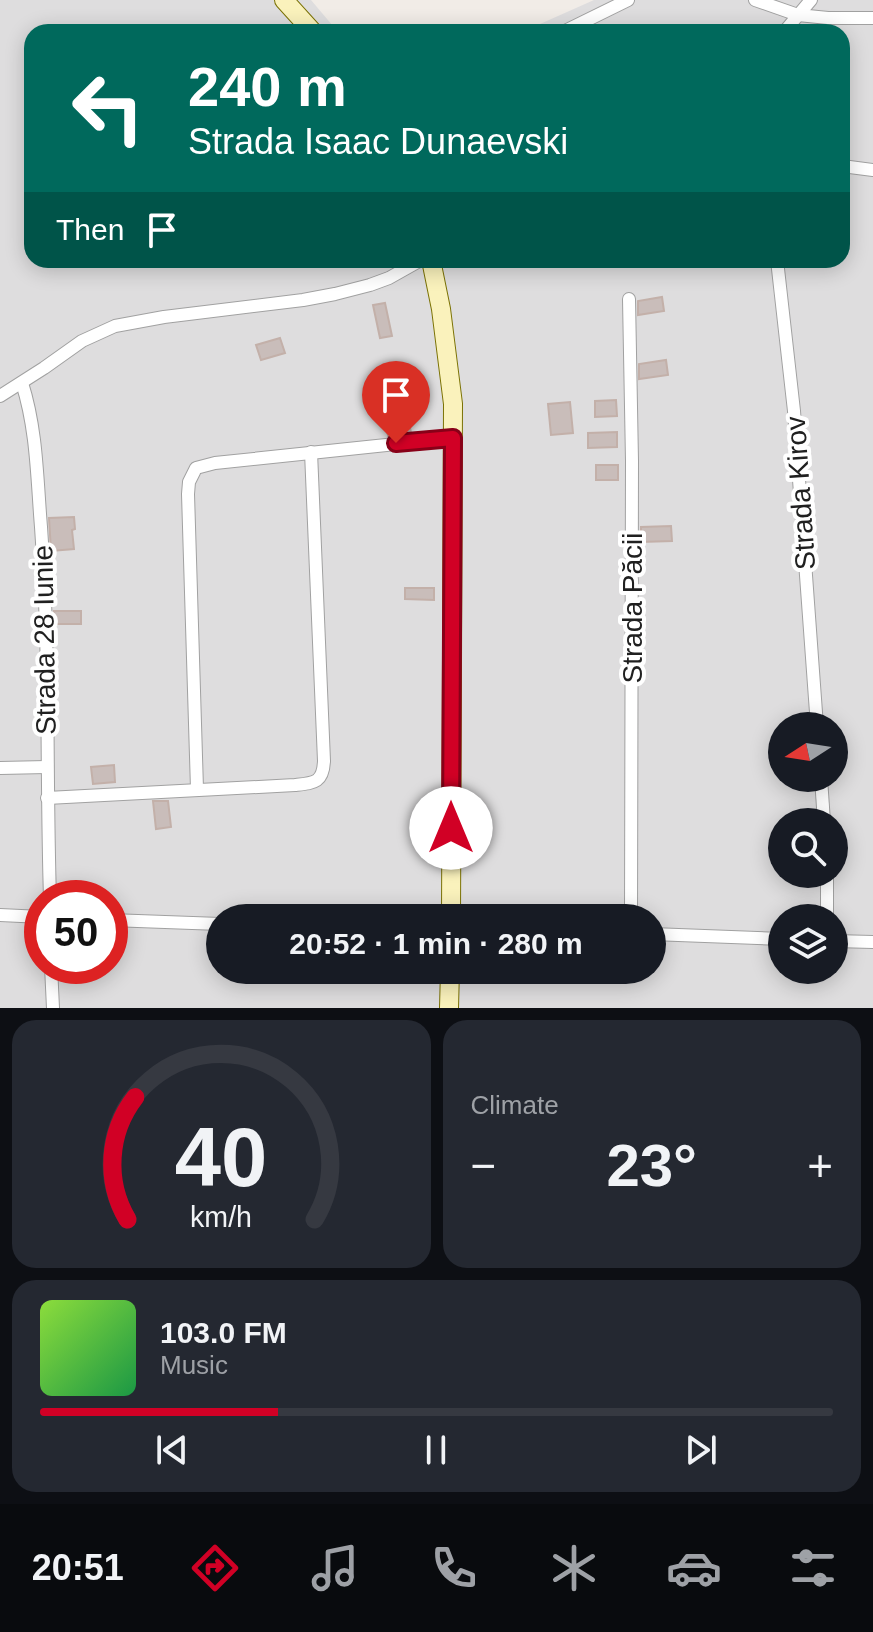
<!DOCTYPE html>
<meta charset="utf-8">
<style>
:root{--surface:#171b24;--page:#242831;--text:#f1f3f6;--muted:#9ea1a6;--line:#363941;--accent:#d10025}
body{margin:0;font-family:Arial,sans-serif;background:var(--page);color:var(--text);height:100vh;display:flex;flex-direction:column;font-size:30px;white-space:nowrap}
*{box-sizing:border-box;margin:0}
p{font-size:26px;color:var(--muted)}
.icon{flex:none;width:44px;height:44px;fill:none;stroke:currentColor;stroke-width:2;stroke-linecap:round;stroke-linejoin:round}
.map{position:relative;height:1008px;overflow:hidden}
.details{display:flex;flex-direction:column;gap:12px;padding:12px;background:#0d0f14;flex:1}
.details>*{flex:none}
.banner{position:absolute;left:24px;top:24px;width:826px;height:244px;border-radius:24px;box-shadow:0 4px 20px #0003;background:#00695c;color:#fff;overflow:hidden}
.needle{width:52px;rotate:258deg}
.tools{position:absolute;left:768px;top:712px;display:grid;gap:16px}
.tools a{display:grid;place-items:center;width:80px;height:80px;border-radius:50%;background:var(--surface);box-shadow:0 4px 20px #0003;font-size:40px}
.speed{position:absolute;left:24px;top:880px;display:flex;gap:16px;font-size:40px;font-weight:700;text-align:center}
.speed>*{display:grid;place-content:center;width:104px;height:104px;border-radius:50%;background:var(--surface);box-shadow:0 4px 20px #0003;line-height:1}
.speed .limit{border:12px solid #d22;background:#fff;color:#111}
.pin{position:absolute;display:grid;place-items:center;width:68px;height:68px;color:#fff;margin:-82px -34px;border-radius:50% 50% 50% 0;rotate:-45deg;box-shadow:0 0 8px #0007}
.pin .icon{rotate:45deg}
.me{position:absolute;width:88px;margin:-44px;rotate:0deg;stroke-linejoin:round;filter:drop-shadow(0 0 6px #0008)}
.turn{display:flex;align-items:center;gap:28px;height:168px;padding:0 32px;font-size:36px}
.turn .icon{width:104px;height:104px;stroke-width:2.5}
.turn b{display:block;font-size:56px;line-height:68px}
.then{display:flex;align-items:center;height:76px;padding:0 32px;background:#0003;gap:16px;font-size:30px}
.big{font-size:60px;font-weight:800;line-height:1.1}
.details .tile{flex:1;display:flex;flex-direction:column;justify-content:center;gap:12px;min-width:0;padding:0 28px;border-radius:24px;background:var(--page)}
.details .dial{align-items:center;gap:0}
.dial svg{height:208px;overflow:visible;fill:none;stroke:var(--line);stroke-width:7;stroke-linecap:round;text-anchor:middle}
.dial text{fill:var(--text);stroke:none}
.song{display:flex;align-items:center;gap:24px}
.cover{width:96px;height:96px;border-radius:12px;background:linear-gradient(135deg,hsl(90 70% 55%),hsl(140 70% 35%))}
.played{height:8px;border-radius:4px;background:linear-gradient(90deg,var(--accent) 30%,var(--line) 30%)}
.keys{display:flex;justify-content:space-around;direction:ltr}
.heat{display:flex;justify-content:space-between;align-items:center;font-size:44px;direction:ltr}
.details .tiles{flex:1;display:grid;gap:12px;grid-template-columns:1fr 1fr}
.tile:last-child{grid-column:span 2}
.trip{position:absolute;left:206px;top:904px;width:460px;height:80px;border-radius:40px;background:var(--surface);box-shadow:0 4px 20px #0003;font-weight:800;line-height:80px;text-align:center}
.tabs{display:flex;height:128px;justify-content:space-around;align-items:center;background:#090b0e;color:var(--muted)}
.tabs .icon{width:56px;height:56px}
.tabs .on{color:var(--accent)}
.tabs b{font-size:36px;color:var(--text)}
.map>svg:first-child{display:block}
</style>
<div class="map">
<svg width="873" height="1008" viewBox="0 0 873 1008">
<rect width="100%" height="100%" fill="#f1ece7"/>
<path fill="#deddde" fill-rule="evenodd" d="M0 0H311L338 32H32V260H842V32H522L594 0H873V1008H0ZM782 726H834V778H782ZM782 822H834V874H782ZM42 898H110V966H42ZM220 918H652V970H220ZM782 918H834V970H782Z"/>
<g fill="#c9bdba" stroke="#c3b0a9" stroke-width="2">
<polygon points="662,297 664,311 638,315 638,301"/>
<polygon points="385,303 392,336 380,338 373,305"/>
<polygon points="280,338 285,353 261,360 256,345"/>
<polygon points="666,360 668,375 639,379 639,364"/>
<polygon points="402,383 411,433 388,436 379,387"/>
<polygon points="616,400 617,416 595,417 595,401"/>
<polygon points="570,402 573,433 551,435 548,404"/>
<polygon points="617,432 617,447 588,448 588,433"/>
<rect x="596" y="465" width="22" height="15"/>
<polygon points="74,517 75,529 72,530 74,549 51,551 49,518"/>
<polygon points="671,526 672,541 641,542 641,527"/>
<polygon points="405,588 434,588 434,600 405,599"/>
<polygon points="54,611 81,611 81,624 55,624"/>
<polygon points="114,765 115,782 93,784 91,767"/>
<polygon points="153,801 168,801 171,827 156,829"/>
</g>
<g fill="none" stroke-linecap="round" stroke-linejoin="round">
<defs>
<g id="street">
<polyline points="755,0 798,15 828,18 873,18"/>
<polyline points="563,32 628,0"/>
<polyline points="784,32 811,0"/>
<polyline points="842,166 873,170"/>
<polyline points="777,260 794,411 817,726"/>
<polyline points="629,299 632,461 631,918"/>
<path d="M22 383C37 430 37 479 41 527 50 651 46 774 50 898"/>
<polyline points="0,396 44,368 82,341 115,326 164,317 303,300 335,294 370,285 389,278 421,260"/>
<polyline points="0,768 47,767"/>
<polyline points="821,778 824,822"/>
<polyline points="197,789 188,494 189,482 196,468 215,463 453,438"/>
<path d="M47 798 295 785C314 783 323 783 324 761L311 452"/>
<polyline points="827,874 827,918"/>
<polyline points="0,915 42,917"/>
<polyline points="110,920 220,924"/>
<polyline points="652,934 782,939"/>
<polyline points="834,941 873,942"/>
<polyline points="51,966 53,1008"/>
</g>
<g id="secondary">
<polyline points="284,0 313,32"/>
<polyline points="431,260 441,309 453,404 451,918"/>
<polyline points="449,1008 450,970"/>
</g>
</defs>
<use href="#street" stroke="#a1a1a1" stroke-width="14"/>
<use href="#secondary" stroke="#7b7204" stroke-width="20"/>
<use href="#street" stroke="#fff" stroke-width="12"/>
<use href="#secondary" stroke="#faf2bc" stroke-width="18"/>
</g>
<g fill="none" stroke-linecap="round" stroke-linejoin="round">
<defs>
<polyline id="route" points="396,443 453,438 451,828"/>
</defs>
<use href="#route" stroke="#880018" stroke-width="20"/>
<use href="#route" stroke="#d10025" stroke-width="14"/>
</g>
<g text-anchor="middle" stroke-width="8" stroke-linejoin="round" paint-order="stroke">
<g font-size="28" fill="#202020" stroke="#fff">
<text transform="translate(800 493) rotate(-94)" y="10">Strada Kirov</text>
<text transform="translate(632 608) rotate(-90)" y="10">Strada Păcii</text>
<text transform="translate(44 640) rotate(-91)" y="10">Strada 28 Iunie</text>
</g>
</g>
</svg>
<div class="tools">
<a><svg class="needle" viewBox="-14 -14 28 28"><path d="M0-13l5 13h-10z" fill="#e53935"/><path d="M0 13l5-13h-10z" fill="#9ea1a6"/></svg></a>
<a><svg class="icon" aria-label="search" viewBox="0 0 24 24"><circle cx="10" cy="10" r="6"/><path d="M15 15l6 6"/></svg></a>
<a><svg class="icon" aria-label="layers" viewBox="0 0 24 24"><path d="M12 4l9 5-9 5-9-5zM3 14l9 5 9-5"/></svg></a>
</div>
<div class="speed"><div class="limit">50</div></div>
<div class="pin" style="left:396px;top:443px;background:#d93025"><svg class="icon" aria-label="arrive" viewBox="0 0 24 24"><path d="M6 21V4h12l-3 4 3 4H6"/></svg></div>
<svg class="me" style="left:451px;top:828px" viewBox="-20 -20 40 40"><circle r="19" fill="#fff"/><path d="M0-13L10 11 0 6-10 11z" fill="#d10025"/></svg>
<div class="trip">20:52 · 1 min · 280 m</div>
<div class="banner">
<div class="turn"><svg class="icon" aria-label="left" viewBox="0 0 24 24"><path d="M17 20v-9H6M10 6l-5 5 5 5"/></svg><div><b>240 m</b>Strada Isaac Dunaevski</div></div>
<div class="then">Then<svg class="icon" aria-label="arrive" viewBox="0 0 24 24"><path d="M6 21V4h12l-3 4 3 4H6"/></svg></div>
</div>
</div>
<section class="details">
<div class="tiles">
<div class="tile dial"><svg viewBox="0 0 100 80">
<path d="M14 69A42 42 0 1 1 86 69"/>
<path d="M14 69A42 42 0 0 1 17 22" stroke="#d10025"/>
<text x="50" y="56" font-size="32" font-weight="700">40</text>
<text x="50" y="72" font-size="11">km/h</text>
</svg></div>
<div class="tile"><p>Climate</p>
<div class="heat"><a>−</a><b class="big">23°</b><a>+</a></div>
</div>
<div class="tile">
<div class="song"><i class="cover"></i><div><b>103.0 FM</b><p>Music</p></div></div>
<div class="played"></div>
<div class="keys"><svg class="icon" aria-label="previous" viewBox="0 0 24 24"><path d="M18 5L8 12l10 7zM5 5v14"/></svg><svg class="icon" aria-label="pause" viewBox="0 0 24 24"><path d="M8 5v14M16 5v14"/></svg><svg class="icon" aria-label="next" viewBox="0 0 24 24"><path d="M6 5l10 7-10 7zM19 5v14"/></svg></div>
</div>
</div>
</section>
<nav class="tabs">
<b>20:51</b>
<svg class="icon on" aria-label="directions" viewBox="0 0 24 24"><path d="M12 3l9 9-9 9-9-9zM9 14v-3h6M13 9l2 2-2 2"/></svg>
<svg class="icon" aria-label="music" viewBox="0 0 24 24"><path d="M9 18V5l10-2v13"/><circle cx="6" cy="18" r="3"/><circle cx="16" cy="16" r="3"/></svg>
<svg class="icon" aria-label="phone" viewBox="0 0 24 24"><path d="M5 4h4l2 5-3 2q2 4 5 5l2-3 5 2v4C11 20 4 13 5 4z"/></svg>
<svg class="icon" aria-label="climate" viewBox="0 0 24 24"><path d="M12 3v18M4 7l16 10M4 17L20 7"/></svg>
<svg class="icon" aria-label="car" viewBox="0 0 24 24"><path d="M5 17H2v-5l4-1 3-4h7l3 4 3 1v5h-3M9 17h6M6 11h13"/><circle cx="7" cy="17" r="2"/><circle cx="17" cy="17" r="2"/></svg>
<svg class="icon" aria-label="filters" viewBox="0 0 24 24"><path d="M4 7h16M4 17h16"/><circle cx="9" cy="7" r="2"/><circle cx="15" cy="17" r="2"/></svg>
</nav>
